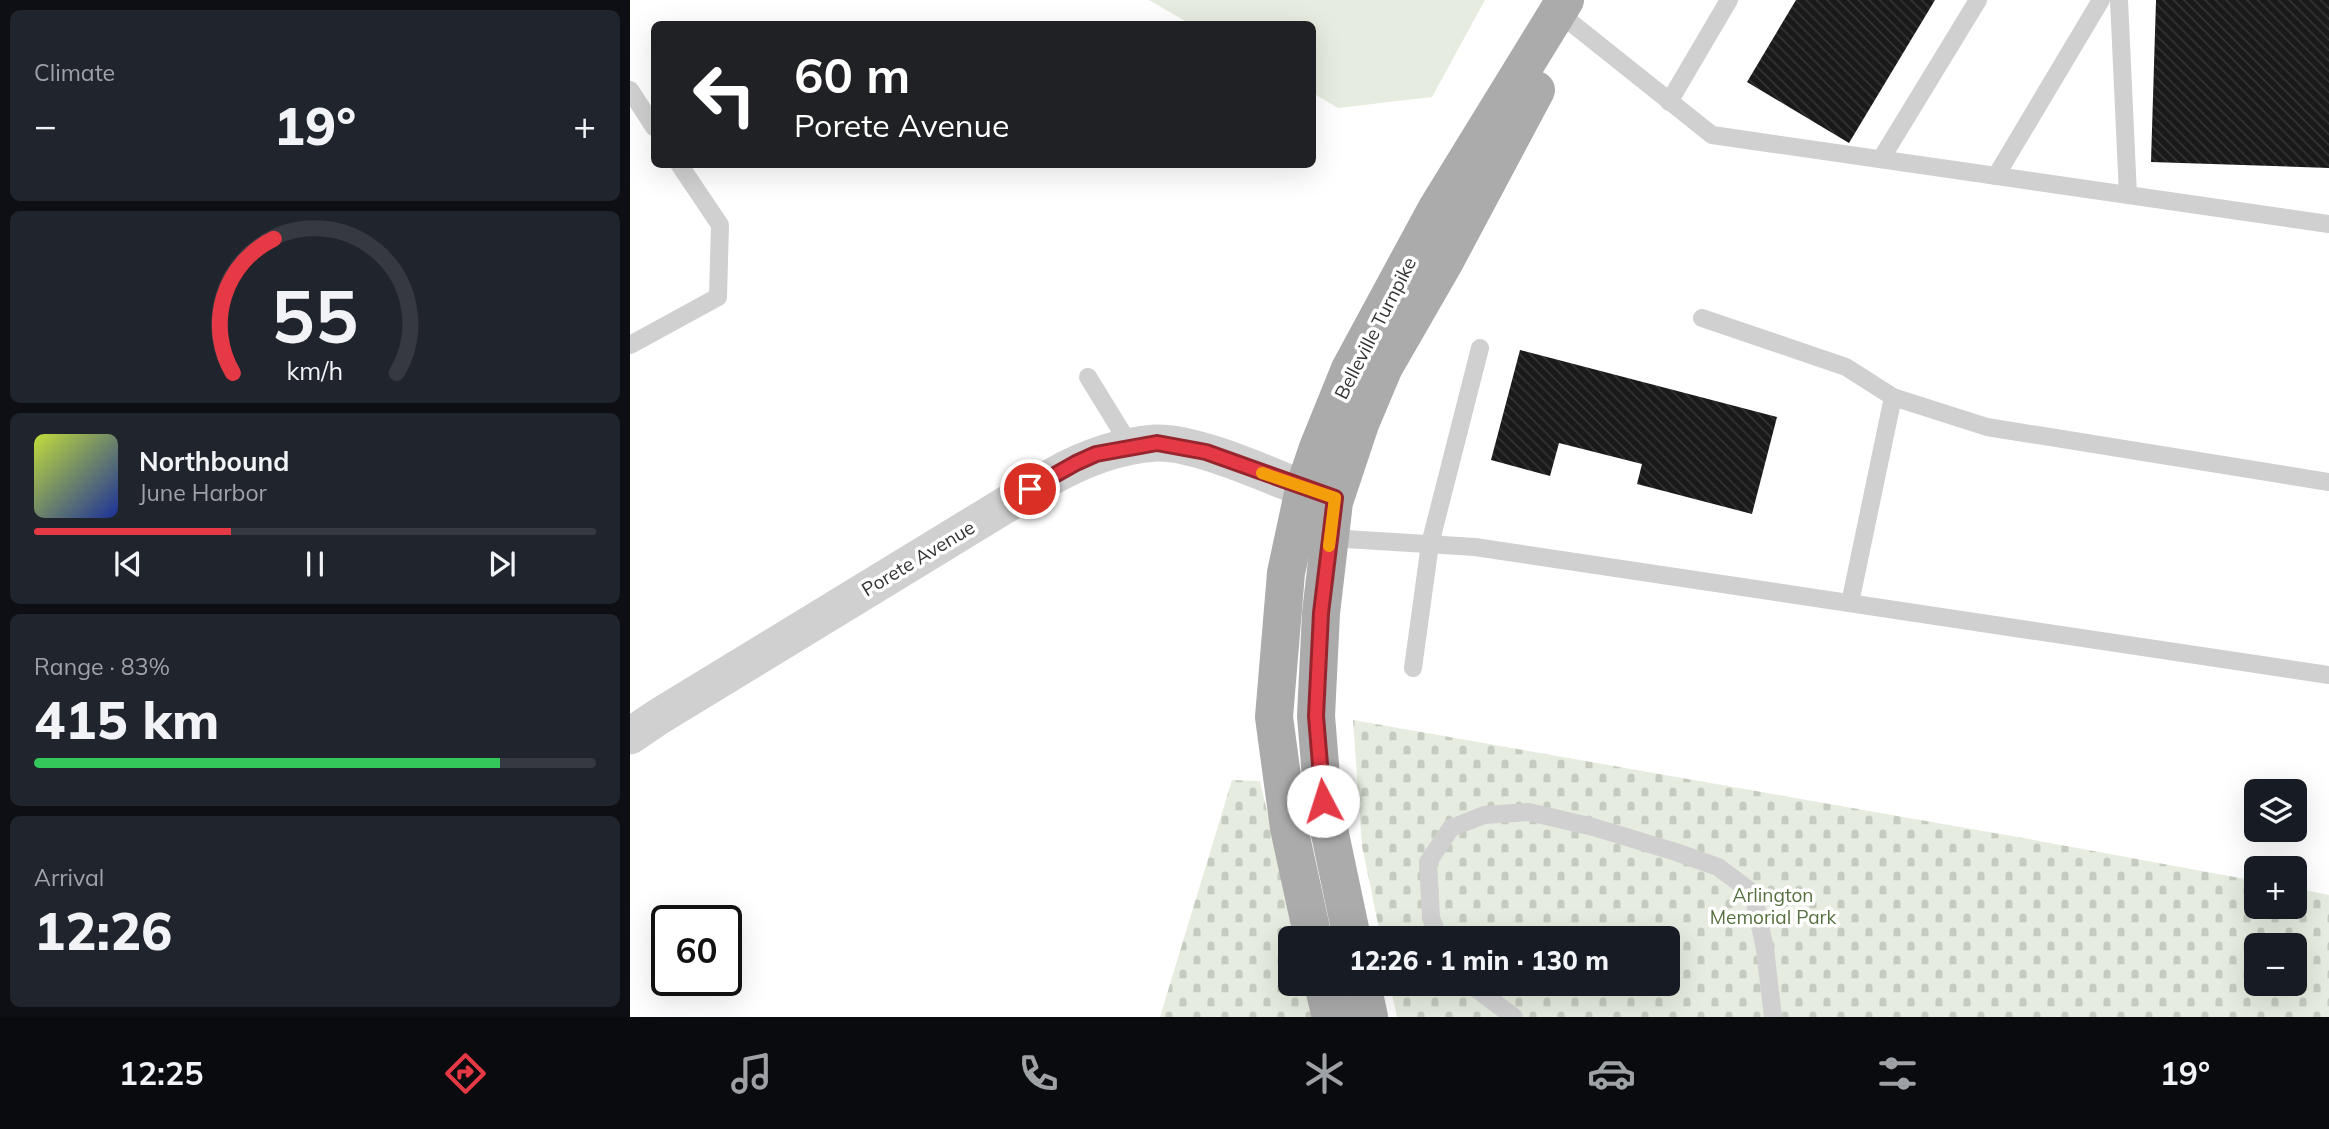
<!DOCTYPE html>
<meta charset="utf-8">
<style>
:root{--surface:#171b24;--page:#20242c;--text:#f1f3f6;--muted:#9ea1a6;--line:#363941;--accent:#e63946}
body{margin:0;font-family:Mulish,sans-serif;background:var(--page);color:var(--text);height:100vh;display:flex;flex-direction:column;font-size:26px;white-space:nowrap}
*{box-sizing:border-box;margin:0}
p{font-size:23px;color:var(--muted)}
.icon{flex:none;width:38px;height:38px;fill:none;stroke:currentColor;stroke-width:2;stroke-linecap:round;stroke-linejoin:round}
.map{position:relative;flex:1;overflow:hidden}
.details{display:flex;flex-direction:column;gap:10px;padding:10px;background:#0d0f14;width:630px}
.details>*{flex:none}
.banner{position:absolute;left:21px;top:21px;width:665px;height:147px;border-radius:10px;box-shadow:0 7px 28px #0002;background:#202124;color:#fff;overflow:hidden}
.tools{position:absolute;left:1614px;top:779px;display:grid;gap:14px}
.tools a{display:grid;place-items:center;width:63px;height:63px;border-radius:10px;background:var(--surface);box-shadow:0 7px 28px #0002;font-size:35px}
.speed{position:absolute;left:21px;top:905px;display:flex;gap:14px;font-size:35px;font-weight:700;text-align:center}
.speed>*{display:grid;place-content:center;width:91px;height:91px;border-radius:50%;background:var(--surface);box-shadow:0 7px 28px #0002;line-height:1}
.speed .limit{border:4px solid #111;border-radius:10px;background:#fff;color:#111}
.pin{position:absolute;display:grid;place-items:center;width:60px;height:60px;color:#fff;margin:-30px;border:4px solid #fff;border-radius:50%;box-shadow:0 2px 7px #0007}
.me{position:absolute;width:77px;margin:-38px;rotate:355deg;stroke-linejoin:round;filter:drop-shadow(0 0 5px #0008)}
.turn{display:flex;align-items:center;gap:24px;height:147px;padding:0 28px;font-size:32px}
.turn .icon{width:91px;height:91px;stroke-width:2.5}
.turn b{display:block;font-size:49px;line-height:60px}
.big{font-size:52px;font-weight:800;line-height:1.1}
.details .card{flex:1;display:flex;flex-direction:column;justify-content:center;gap:10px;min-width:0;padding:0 24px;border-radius:10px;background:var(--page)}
.details .dial{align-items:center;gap:0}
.dial svg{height:182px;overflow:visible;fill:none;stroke:var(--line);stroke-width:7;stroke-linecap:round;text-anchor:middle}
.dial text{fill:var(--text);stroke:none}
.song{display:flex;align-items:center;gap:21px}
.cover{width:84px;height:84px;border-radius:10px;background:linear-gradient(135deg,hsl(70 70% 55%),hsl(230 70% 35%))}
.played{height:7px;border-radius:4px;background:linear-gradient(90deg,var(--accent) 35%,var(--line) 35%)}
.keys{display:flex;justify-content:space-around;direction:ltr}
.heat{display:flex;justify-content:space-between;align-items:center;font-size:38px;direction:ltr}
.charge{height:10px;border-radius:5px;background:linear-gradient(90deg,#34c759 83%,var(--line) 0)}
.trip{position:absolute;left:648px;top:926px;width:402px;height:70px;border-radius:10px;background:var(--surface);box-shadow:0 7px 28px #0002;font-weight:800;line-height:70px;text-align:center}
.dock{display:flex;height:112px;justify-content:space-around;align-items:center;background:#090b0e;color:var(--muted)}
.dock .icon{width:49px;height:49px}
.dock .selected{color:var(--accent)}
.dock b{font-size:32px;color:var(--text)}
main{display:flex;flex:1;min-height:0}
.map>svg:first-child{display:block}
</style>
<main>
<section class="details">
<div class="card"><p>Climate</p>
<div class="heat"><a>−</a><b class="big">19°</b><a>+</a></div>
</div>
<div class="card dial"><svg viewBox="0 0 100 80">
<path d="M14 69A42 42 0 1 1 86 69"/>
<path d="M14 69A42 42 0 0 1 32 10" stroke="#e63946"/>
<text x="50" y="56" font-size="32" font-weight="700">55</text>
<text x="50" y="72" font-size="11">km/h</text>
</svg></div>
<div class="card">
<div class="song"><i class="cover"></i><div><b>Northbound</b><p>June Harbor</p></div></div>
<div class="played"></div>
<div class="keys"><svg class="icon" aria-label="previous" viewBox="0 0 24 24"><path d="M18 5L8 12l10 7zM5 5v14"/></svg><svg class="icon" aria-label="pause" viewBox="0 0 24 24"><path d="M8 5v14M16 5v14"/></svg><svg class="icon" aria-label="next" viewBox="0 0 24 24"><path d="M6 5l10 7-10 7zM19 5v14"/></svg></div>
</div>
<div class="card"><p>Range · 83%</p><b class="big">415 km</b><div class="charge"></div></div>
<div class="card"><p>Arrival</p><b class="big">12:26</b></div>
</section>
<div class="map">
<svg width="1699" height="1017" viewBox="0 0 1699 1017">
<defs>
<pattern id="cemetery-stones" width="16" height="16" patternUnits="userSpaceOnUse" patternTransform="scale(1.75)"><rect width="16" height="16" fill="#e6ecdf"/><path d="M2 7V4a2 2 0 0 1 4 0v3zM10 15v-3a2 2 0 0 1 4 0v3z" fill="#c6cbc0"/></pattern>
<pattern id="building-back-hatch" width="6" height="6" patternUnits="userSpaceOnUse" patternTransform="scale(1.75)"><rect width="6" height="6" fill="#1a1a1a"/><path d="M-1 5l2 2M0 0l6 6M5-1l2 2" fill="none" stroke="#333"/></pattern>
</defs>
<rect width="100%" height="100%" fill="#fff"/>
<polygon fill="#e6ecdf" points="519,0 855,0 802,97 708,108 683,93 682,24 560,24"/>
<g fill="url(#cemetery-stones)" fill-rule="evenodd">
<path d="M723 720 1409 841 1626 881V906H1664V888L1699 895V1017H767L760 984H1038V938H751L732 846ZM1626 945H1664V984H1626Z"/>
<polygon points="602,780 630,781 666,938 660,938 660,984 676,984 683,1017 530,1017"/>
</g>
<g fill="url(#building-back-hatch)">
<polygon points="1166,0 1305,0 1219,143 1117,82"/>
<polygon points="1526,0 1699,0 1699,168 1521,162"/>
<polygon points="890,350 1147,417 1122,514 1007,484 1012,464 929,443 920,476 861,460"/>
</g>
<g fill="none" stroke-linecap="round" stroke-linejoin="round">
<g stroke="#d0d0d0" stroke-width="18">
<polyline points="1489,0 1498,195"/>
<polyline points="939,21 1082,135 1699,224"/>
<polyline points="0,90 24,127"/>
<polyline points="1039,102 1099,0"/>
<polyline points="1251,159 1348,0"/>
<polyline points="1366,176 1471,0"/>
<polyline points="1072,318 1216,367 1263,397 1357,427 1699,482"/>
<polyline points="0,345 88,297 90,225 49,164"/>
<polyline points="458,377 501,447"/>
<polyline points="699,538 845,547 1699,675"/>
<polyline points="1220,603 1263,397"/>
<polyline points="783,668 800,544 850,348"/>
<polyline points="809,938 801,918 798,862 821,828 854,815 899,812 963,827 1046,852 1088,867 1123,893 1135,949 1143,1017"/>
<polyline points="840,984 884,1017"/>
</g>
<path stroke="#d0d0d0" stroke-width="37" d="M0 736 28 717 423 476C455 458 487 446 525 443 564 441 636 474 674 489"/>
<g stroke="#ababab" stroke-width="38">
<polyline points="683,938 659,828 644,717 656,573 674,489 688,448 720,369 806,210 935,0"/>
<polyline points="722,938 693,801 686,716 691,613 704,502 730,424 754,367 815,261 906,90"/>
<polyline points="693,984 701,1017"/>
<polyline points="732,984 739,1017"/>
</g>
</g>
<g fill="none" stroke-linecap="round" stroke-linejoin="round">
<defs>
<polyline id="route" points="400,489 446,463 466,454 527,443 576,452 705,498 691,613 686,716 693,801"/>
</defs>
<use href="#route" stroke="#96252e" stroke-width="18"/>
<use href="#route" stroke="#e63946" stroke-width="12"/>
<polyline stroke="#f59e0b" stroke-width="12" points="632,473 705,498 699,546"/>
</g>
<g text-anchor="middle" stroke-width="7" stroke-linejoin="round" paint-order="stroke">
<g font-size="19" fill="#333" stroke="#fff">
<text transform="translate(745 328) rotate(-63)" y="7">Belleville Turnpike</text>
<text transform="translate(288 558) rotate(-31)" y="7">Porete Avenue</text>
</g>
<g font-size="19" fill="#56703f" stroke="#fff">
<text x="1143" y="902">Arlington<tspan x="1143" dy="22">Memorial Park</tspan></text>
</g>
</g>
</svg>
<div class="tools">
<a><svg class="icon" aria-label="layers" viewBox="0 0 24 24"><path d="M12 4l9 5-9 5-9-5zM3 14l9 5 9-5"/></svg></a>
<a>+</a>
<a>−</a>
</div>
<div class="speed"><div class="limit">60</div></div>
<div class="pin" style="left:400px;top:489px;background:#d93025"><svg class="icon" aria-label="arrive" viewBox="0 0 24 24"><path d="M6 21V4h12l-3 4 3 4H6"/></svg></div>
<svg class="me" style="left:693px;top:801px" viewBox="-20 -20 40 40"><circle r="19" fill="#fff"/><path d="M0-13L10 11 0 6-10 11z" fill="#e63946"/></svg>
<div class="trip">12:26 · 1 min · 130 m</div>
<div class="banner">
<div class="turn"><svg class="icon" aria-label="left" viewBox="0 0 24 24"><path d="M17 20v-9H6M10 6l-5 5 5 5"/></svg><div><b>60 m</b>Porete Avenue</div></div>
</div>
</div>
</main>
<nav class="dock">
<b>12:25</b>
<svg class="icon selected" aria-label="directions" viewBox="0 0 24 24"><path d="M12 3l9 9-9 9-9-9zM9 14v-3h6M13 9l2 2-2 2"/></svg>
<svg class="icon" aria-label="music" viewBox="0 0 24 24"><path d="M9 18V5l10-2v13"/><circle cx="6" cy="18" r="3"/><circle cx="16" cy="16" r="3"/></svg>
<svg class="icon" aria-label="phone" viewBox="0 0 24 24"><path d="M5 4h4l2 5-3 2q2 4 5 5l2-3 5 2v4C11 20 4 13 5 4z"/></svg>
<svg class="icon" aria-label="climate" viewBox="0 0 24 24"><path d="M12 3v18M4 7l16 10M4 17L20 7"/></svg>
<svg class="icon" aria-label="car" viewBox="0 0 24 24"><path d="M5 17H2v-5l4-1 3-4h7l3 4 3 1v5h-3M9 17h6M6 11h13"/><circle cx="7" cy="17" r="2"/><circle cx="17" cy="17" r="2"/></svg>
<svg class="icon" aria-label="filters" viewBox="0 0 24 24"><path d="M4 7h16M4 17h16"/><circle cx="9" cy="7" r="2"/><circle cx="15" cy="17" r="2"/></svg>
<b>19°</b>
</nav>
